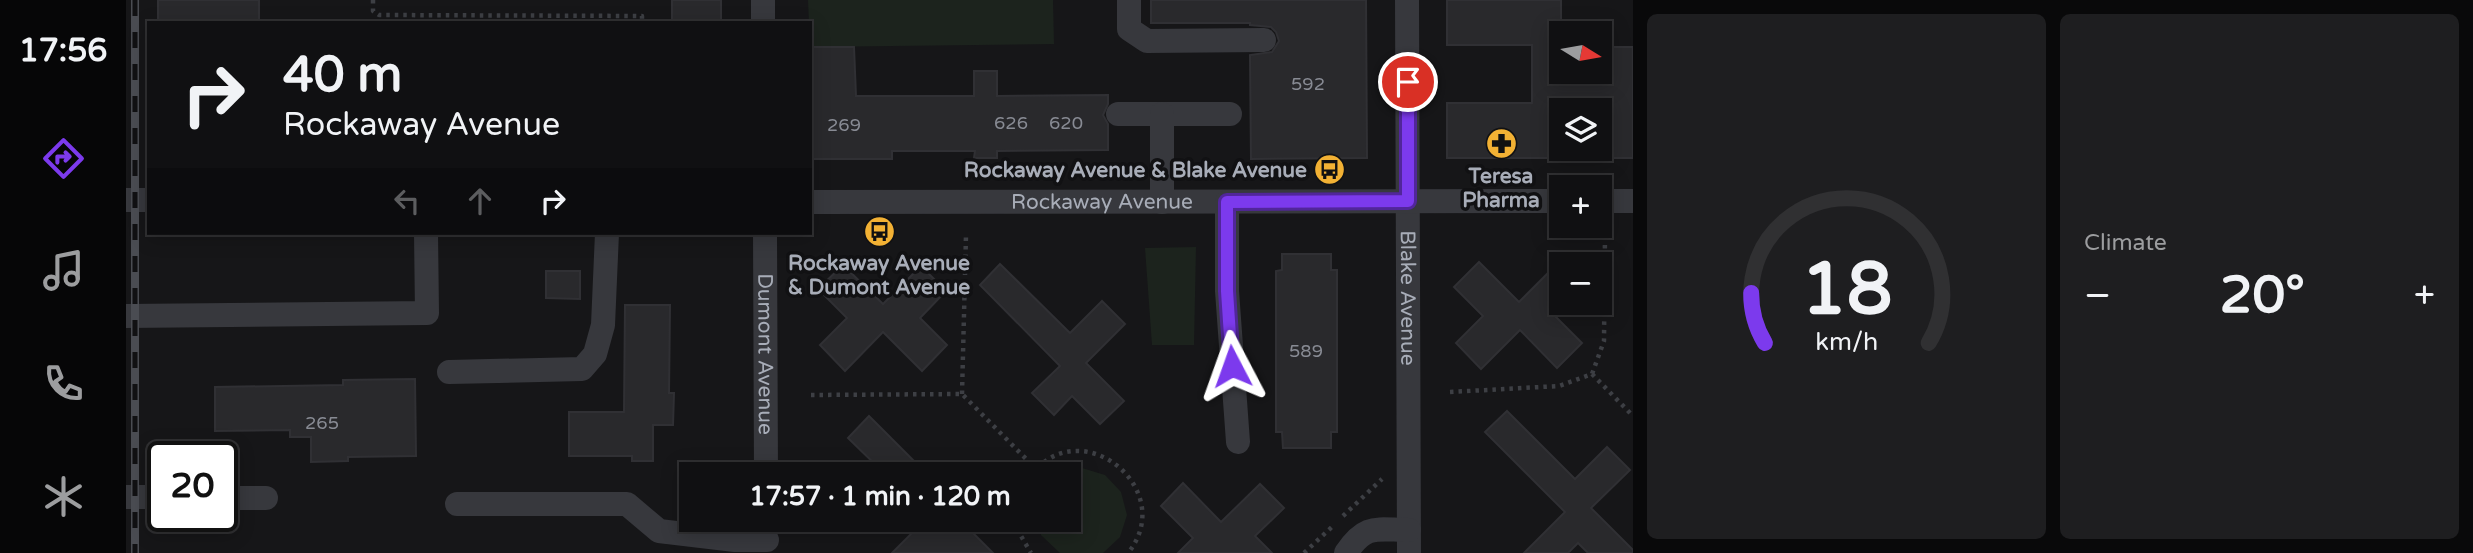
<!DOCTYPE html>
<meta charset="utf-8">
<style>
:root{--surface:#101012;--page:#1e1e20;--text:#f1f3f6;--muted:#9c9d9f;--line:#303032;--accent:#7c3aed}
body{margin:0;font-family:"Varela Round",sans-serif;background:var(--page);color:var(--text);height:100vh;display:flex;flex-direction:column;font-size:26px;white-space:nowrap}
*{box-sizing:border-box;margin:0}
p{font-size:23px;color:var(--muted)}
.icon{flex:none;width:38px;height:38px;fill:none;stroke:currentColor;stroke-width:2;stroke-linecap:round;stroke-linejoin:round}
.map{position:relative;flex:1;overflow:hidden}
.drawer{display:flex;flex-direction:column;gap:14px;padding:14px;background:#09090a;width:840px}
.drawer>*{flex:none}
.banner{position:absolute;left:21px;top:21px;width:665px;height:214px;border-radius:0px;box-shadow:0 4px 18px #0003,0 0 0 2px var(--line);background:#101012;color:var(--text);overflow:hidden}
.needle{width:46px;rotate:101deg}
.buttons{position:absolute;left:1423px;top:21px;display:grid;gap:14px}
.buttons a{display:grid;place-items:center;width:63px;height:63px;border-radius:0px;background:var(--surface);box-shadow:0 4px 18px #0003,0 0 0 2px var(--line);font-size:35px}
.speed{position:absolute;left:21px;top:441px;display:flex;gap:14px;font-size:35px;font-weight:700;text-align:center}
.speed>*{display:grid;place-content:center;width:91px;height:91px;border-radius:50%;background:var(--surface);box-shadow:0 4px 18px #0003,0 0 0 2px var(--line);line-height:1}
.speed .limit{border:4px solid #111;border-radius:10px;background:#fff;color:#111}
.pin{position:absolute;display:grid;place-items:center;width:60px;height:60px;color:#fff;margin:-30px;border:4px solid #fff;border-radius:50%;box-shadow:0 2px 7px #0007}
.me{position:absolute;width:77px;margin:-38px;rotate:356deg;stroke-linejoin:round;filter:drop-shadow(0 0 5px #0008)}
.turn{display:flex;align-items:center;gap:24px;height:147px;padding:0 21px;font-size:32px}
.turn .icon{width:91px;height:91px;stroke-width:2.5}
.turn b{display:block;font-size:49px;line-height:60px}
.lanes{display:flex;align-items:center;height:66px;padding:0 21px;background:#0003;justify-content:center;gap:35px;direction:ltr}
.lanes .off{opacity:.35}
.big{font-size:52px;font-weight:800;line-height:1.1}
.drawer .card{flex:1;display:flex;flex-direction:column;justify-content:center;gap:10px;min-width:0;padding:0 24px;border-radius:10px;background:var(--page)}
.drawer .dial{align-items:center;gap:0}
.dial svg{height:182px;overflow:visible;fill:none;stroke:var(--line);stroke-width:7;stroke-linecap:round;text-anchor:middle}
.dial text{fill:var(--text);stroke:none}
.heat{display:flex;justify-content:space-between;align-items:center;font-size:38px;direction:ltr}
.drawer .tiles{flex:1;display:grid;gap:14px;grid-template-columns:repeat(2,1fr)}
.trip{position:absolute;left:553px;top:462px;width:402px;height:70px;border-radius:0px;background:var(--surface);box-shadow:0 4px 18px #0003,0 0 0 2px var(--line);font-weight:800;line-height:70px;text-align:center}
main{display:flex;flex:1;min-height:0}
.tabs{display:flex;flex-direction:column;width:126px;justify-content:space-around;align-items:center;background:#060607;color:var(--muted)}
.tabs .icon{width:49px;height:49px}
.tabs .active{color:var(--accent)}
.tabs b{font-size:32px;color:var(--text)}
.map>svg:first-child{display:block}
</style>
<main>
<nav class="tabs">
<b>17:56</b>
<svg class="icon active" aria-label="directions" viewBox="0 0 24 24"><path d="M12 3l9 9-9 9-9-9zM9 14v-3h6M13 9l2 2-2 2"/></svg>
<svg class="icon" aria-label="music" viewBox="0 0 24 24"><path d="M9 18V5l10-2v13"/><circle cx="6" cy="18" r="3"/><circle cx="16" cy="16" r="3"/></svg>
<svg class="icon" aria-label="phone" viewBox="0 0 24 24"><path d="M5 4h4l2 5-3 2q2 4 5 5l2-3 5 2v4C11 20 4 13 5 4z"/></svg>
<svg class="icon" aria-label="climate" viewBox="0 0 24 24"><path d="M12 3v18M4 7l16 10M4 17L20 7"/></svg>
</nav>
<div class="map">
<svg width="1507" height="553" viewBox="0 0 1507 553">
<rect width="100%" height="100%" fill="#161618"/>
<g fill="#1c231d">
<polygon points="682,0 927,0 928,44 684,47"/>
<polygon points="1070,247 1068,345 1026,345 1019,248"/>
<polygon points="956,468 979,475 995,492 1001,515 994,537 977,553 934,553 915,535 912,520 943,520 943,474 932,474"/>
</g>
<g fill="#29292c" stroke="#303034" stroke-width="2">
<rect x="32" y="0" width="101" height="23"/>
<rect x="546" y="0" width="49" height="23"/>
<polygon points="1025,0 1240,0 1241,158 1125,159 1124,55 1146,52 1153,41 1150,32 1145,27 1124,25 1124,23 1025,23"/>
<polygon points="1321,0 1435,0 1435,72 1474,72 1474,47 1507,47 1507,158 1474,158 1474,110 1435,110 1435,158 1321,158 1321,103 1406,103 1406,45 1321,45"/>
<polygon points="684,47 728,47 730,96 848,96 848,71 871,71 871,96 982,95 982,104 977,115 982,124 982,150 871,151 871,158 848,158 849,151 766,151 766,159 684,159"/>
<polygon points="1156,254 1205,254 1205,270 1211,270 1211,432 1205,432 1205,448 1157,448 1156,432 1150,432 1150,271 1156,270"/>
<polygon points="1435,260 1435,311 1429,316 1456,343 1431,368 1394,330 1355,369 1330,343 1357,316 1328,287 1353,262 1393,302"/>
<polygon points="874,264 944,333 976,301 999,324 960,363 998,401 974,424 946,396 928,415 906,393 934,366 854,285"/>
<polygon points="717,265 757,304 795,266 820,291 794,318 821,345 796,371 757,332 719,371 694,345 721,318 692,289"/>
<polygon points="420,271 454,271 454,299 420,298"/>
<polygon points="499,305 544,305 543,393 548,393 547,425 527,425 527,461 506,461 506,456 443,456 443,412 498,412"/>
<polygon points="289,379 290,456 222,457 222,461 185,462 185,437 164,437 164,430 89,431 89,387 217,385 217,380"/>
<polygon points="1381,411 1449,479 1481,447 1504,470 1465,508 1507,550 1507,553 1462,553 1452,543 1442,553 1398,553 1439,512 1359,432"/>
<polygon points="743,416 801,474 759,474 722,438"/>
<polygon points="1057,483 1095,522 1134,484 1158,508 1129,536 1146,553 1052,553 1067,538 1035,506"/>
<polygon points="799,520 834,520 867,553 766,553"/>
</g>
<g fill="none" stroke-linecap="round" stroke-linejoin="round">
<g stroke="#3d3f44" stroke-width="4.5" stroke-dasharray="3.5 5" stroke-linecap="butt">
<polyline points="247,0 247,11 253,15 516,16 516,23"/>
<polyline points="488,23 491,16"/>
<polyline points="1466,374 1507,416"/>
<polyline points="1324,392 1433,386 1466,374 1478,341 1479,235"/>
<polyline points="836,394 840,235"/>
<polyline points="685,395 836,394 910,469"/>
<path d="M906 474C956 411 1053 490 1002 553"/>
<polyline points="1217,516 1256,479"/>
<polyline points="891,520 895,536 905,553"/>
<polyline points="1178,553 1208,525"/>
</g>
<g stroke="#37383d" stroke-width="24">
<polyline points="637,0 637,23"/>
<polyline points="1003,0 1003,29 1021,41 1138,40"/>
<path id="s1" d="M1281 0 1283 553"/>
<polyline points="992,114 1104,114"/>
<polyline points="0,200 23,200"/>
<polyline points="1474,201 1507,201"/>
<path id="s2" d="M684 202 1435 201"/>
<polyline points="1036,202 1036,114"/>
<polyline points="1101,202 1101,291 1112,442"/>
<path id="s3" d="M639 233 640 474"/>
<polyline points="0,316 301,313 300,233"/>
<polyline points="323,372 456,369 469,354 477,325 481,233"/>
<polyline points="0,497 37,497"/>
<polyline points="96,498 140,498"/>
<polyline points="331,504 501,504 533,531 609,540 641,540"/>
<path d="M1220 553C1240 523 1251 530 1283 530"/>
</g>
<defs>
<polyline id="rail" points="9,0 9,553"/>
</defs>
<use href="#rail" stroke="#4a4c52" stroke-width="8"/>
<use href="#rail" stroke="#111113" stroke-width="5" stroke-dasharray="16" stroke-linecap="butt"/>
</g>
<g fill="none" stroke-linecap="round" stroke-linejoin="round">
<defs>
<polyline id="route" points="1106,366 1101,291 1101,202 1282,201 1282,82"/>
</defs>
<use href="#route" stroke="#51269a" stroke-width="18"/>
<use href="#route" stroke="#7c3aed" stroke-width="12"/>
</g>
<defs>
<symbol id="pharmacy-disc" viewBox="-11 -11 22 22"><circle r="9.5" fill="#f2b134" stroke="#111113"/><path d="M-2-6h4v4h4v4h-4v4h-4v-4h-4v-4h4Z" fill="#111"/></symbol>
<symbol id="bus-disc" viewBox="-11 -11 22 22"><circle r="9.5" fill="#f2b134" stroke="#111113"/><path d="M-5-6H5V4H4V6H2V4H-2V6H-4V4H-5ZM-3.5-4V0h7V-4ZM-3.5 1.2v1.5H-2V1.2ZM2 1.2v1.5H3.5V1.2Z" fill="#111"/></symbol>
</defs>
<g fill-rule="evenodd">
<use href="#pharmacy-disc" x="1358" y="126" width="35" height="35"/>
<use href="#bus-disc" x="1186" y="152" width="35" height="35"/>
<use href="#bus-disc" x="736" y="214" width="35" height="35"/>
</g>
<g text-anchor="middle" stroke-width="7" stroke-linejoin="round" paint-order="stroke">
<g font-size="18" fill="#888b94">
<text x="1182" y="90">592</text>
<text x="885" y="129">626</text>
<text x="940" y="129">620</text>
<text x="718" y="131">269</text>
<text x="1180" y="357">589</text>
<text x="196" y="429">265</text>
</g>
<g font-size="21" font-weight="bold" fill="#a8adb8" stroke="#111113">
<text x="1181" y="177" text-anchor="end">Rockaway Avenue &amp; Blake Avenue</text>
<text x="1375" y="183">Teresa<tspan x="1375" dy="24">Pharma</tspan></text>
<text x="753" y="270">Rockaway Avenue<tspan x="753" dy="24">&amp; Dumont Avenue</tspan></text>
</g>
<g font-size="21" fill="#a8adb8" stroke="#111113">
<text dy="7" stroke="none"><textPath href="#s2" startOffset="292">Rockaway Avenue</textPath></text>
<text dy="7" stroke="none"><textPath href="#s1" startOffset="298">Blake Avenue</textPath></text>
<text dy="7" stroke="none"><textPath href="#s3" startOffset="121">Dumont Avenue</textPath></text>
</g>
</g>
</svg>
<div class="buttons">
<a><svg class="needle" viewBox="-14 -14 28 28"><path d="M0-13l5 13h-10z" fill="#e53935"/><path d="M0 13l5-13h-10z" fill="#9c9d9f"/></svg></a>
<a><svg class="icon" aria-label="layers" viewBox="0 0 24 24"><path d="M12 4l9 5-9 5-9-5zM3 14l9 5 9-5"/></svg></a>
<a>+</a>
<a>−</a>
</div>
<div class="speed"><div class="limit">20</div></div>
<div class="pin" style="left:1282px;top:82px;background:#d93025"><svg class="icon" aria-label="arrive" viewBox="0 0 24 24"><path d="M6 21V4h12l-3 4 3 4H6"/></svg></div>
<svg class="me" style="left:1106px;top:366px" viewBox="-20 -20 40 40"><path d="M0-17L14 15 0 8-14 15z" fill="#7c3aed" stroke="#fff" stroke-width="4"/></svg>
<div class="trip">17:57 · 1 min · 120 m</div>
<div class="banner">
<div class="turn"><svg class="icon" aria-label="right" viewBox="0 0 24 24"><path d="M7 20v-9h11M14 6l5 5-5 5"/></svg><div><b>40 m</b>Rockaway Avenue</div></div>
<div class="lanes"><svg class="icon off" aria-label="left" viewBox="0 0 24 24"><path d="M17 20v-9H6M10 6l-5 5 5 5"/></svg><svg class="icon off" aria-label="ahead" viewBox="0 0 24 24"><path d="M12 20V5M6 11l6-6 6 6"/></svg><svg class="icon" aria-label="right" viewBox="0 0 24 24"><path d="M7 20v-9h11M14 6l5 5-5 5"/></svg></div>
</div>
</div>
<section class="drawer">
<div class="tiles">
<div class="card dial"><svg viewBox="0 0 100 80">
<path d="M14 69A42 42 0 1 1 86 69"/>
<path d="M14 69A42 42 0 0 1 8 47" stroke="#7c3aed"/>
<text x="50" y="56" font-size="32" font-weight="700">18</text>
<text x="50" y="72" font-size="11">km/h</text>
</svg></div>
<div class="card"><p>Climate</p>
<div class="heat"><a>−</a><b class="big">20°</b><a>+</a></div>
</div>
</div>
</section>
</main>
